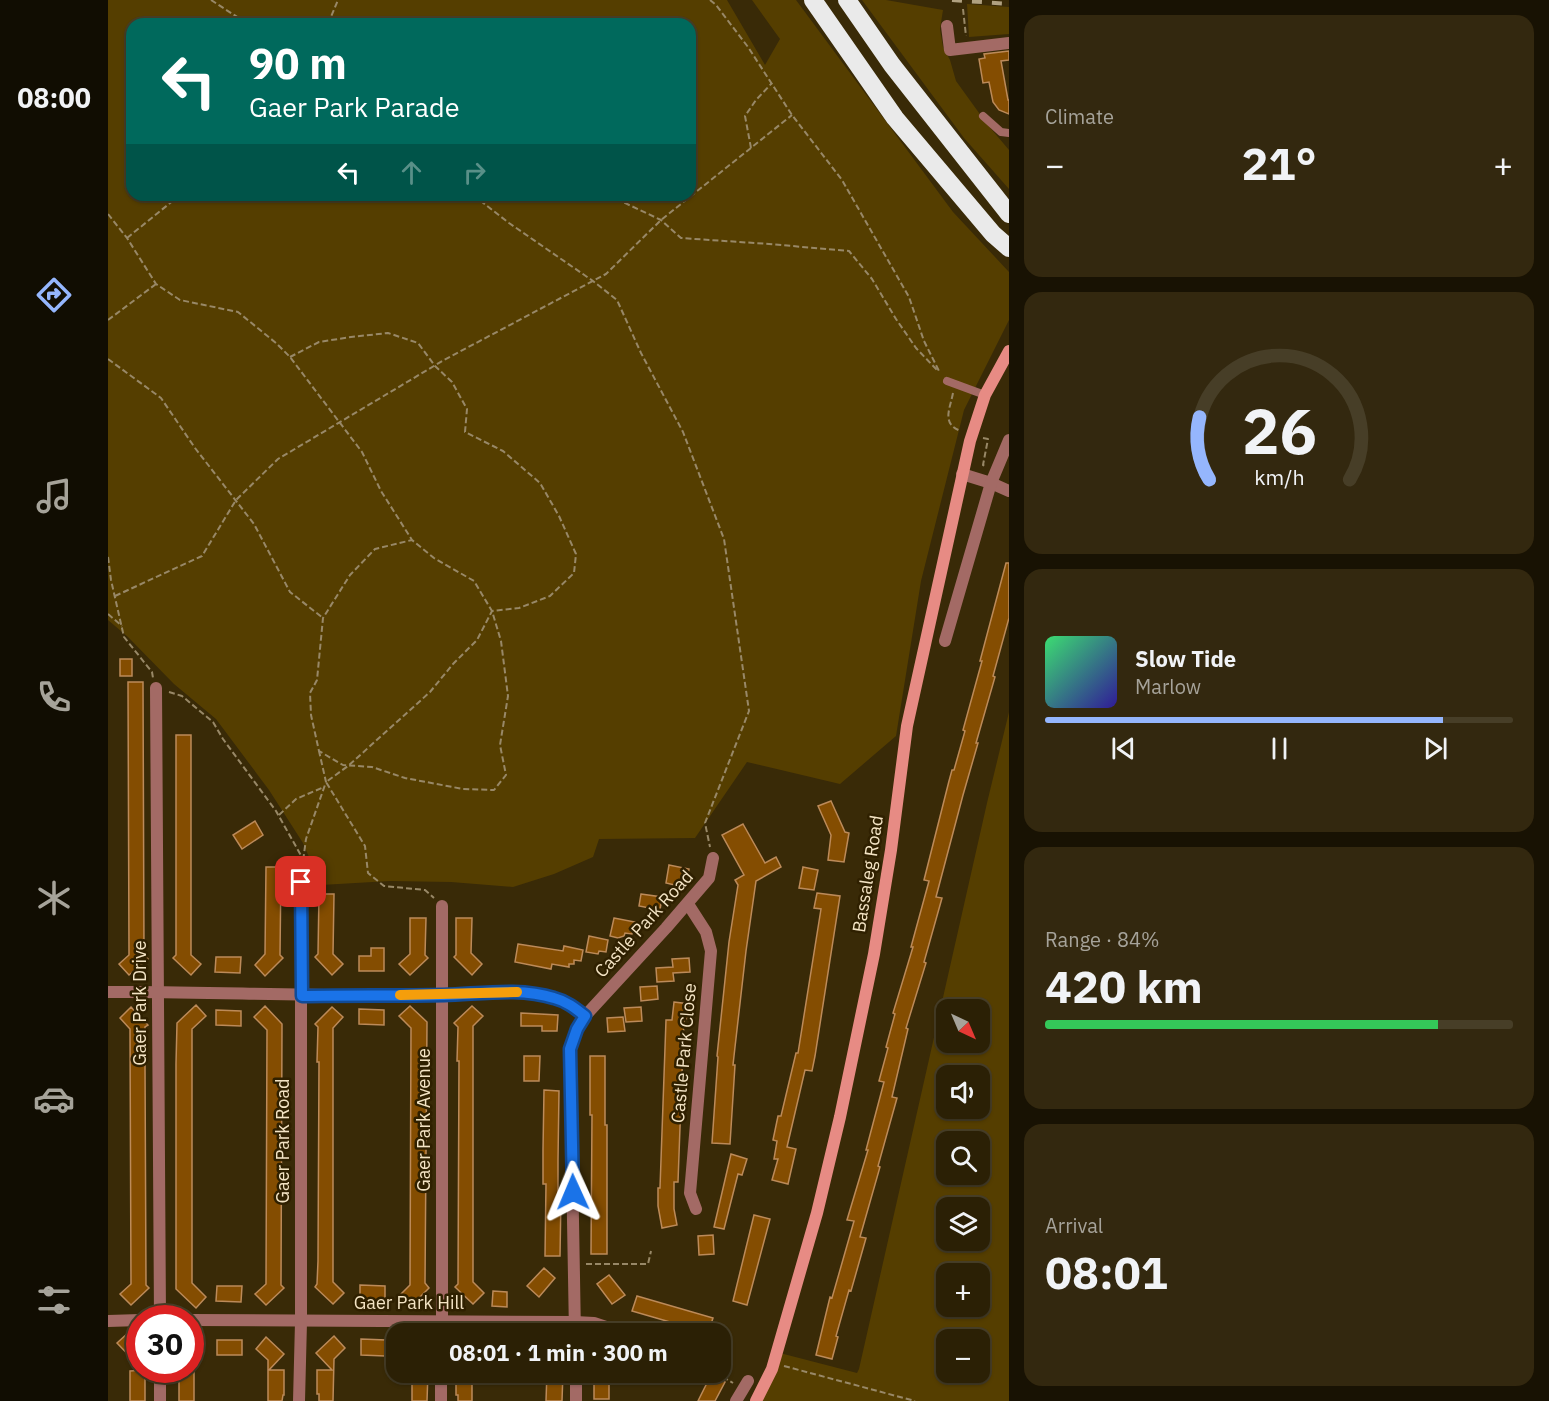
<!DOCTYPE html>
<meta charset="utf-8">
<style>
:root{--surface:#2b2005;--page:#33280f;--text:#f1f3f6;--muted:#a6a39a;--line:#473e27;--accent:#95b6fd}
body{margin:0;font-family:"IBM Plex Sans",sans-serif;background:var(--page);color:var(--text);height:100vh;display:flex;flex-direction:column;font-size:22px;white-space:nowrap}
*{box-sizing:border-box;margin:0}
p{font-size:20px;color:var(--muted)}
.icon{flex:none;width:33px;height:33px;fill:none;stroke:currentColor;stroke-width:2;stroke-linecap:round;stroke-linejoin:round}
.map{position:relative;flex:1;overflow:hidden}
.details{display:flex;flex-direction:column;gap:15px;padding:15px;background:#181203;width:540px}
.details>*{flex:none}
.hud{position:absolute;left:18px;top:18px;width:570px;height:183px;border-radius:18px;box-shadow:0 2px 4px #0004,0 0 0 2px var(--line);background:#00695c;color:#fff;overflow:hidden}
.needle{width:39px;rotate:136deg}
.tools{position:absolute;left:828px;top:999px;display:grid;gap:12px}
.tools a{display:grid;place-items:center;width:54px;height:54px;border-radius:12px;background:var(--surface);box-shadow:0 2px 4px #0004,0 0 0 2px var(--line);font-size:30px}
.speed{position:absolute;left:18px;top:1305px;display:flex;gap:12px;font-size:30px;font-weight:700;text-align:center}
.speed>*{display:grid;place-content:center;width:78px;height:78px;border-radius:50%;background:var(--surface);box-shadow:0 2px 4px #0004,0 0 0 2px var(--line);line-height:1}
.speed .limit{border:9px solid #d22;background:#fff;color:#111}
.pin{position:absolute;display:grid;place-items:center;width:51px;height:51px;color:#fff;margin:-26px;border-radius:12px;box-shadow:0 3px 9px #0006}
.me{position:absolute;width:66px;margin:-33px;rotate:359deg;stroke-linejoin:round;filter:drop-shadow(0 0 4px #0008)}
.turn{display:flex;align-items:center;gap:21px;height:126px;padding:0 24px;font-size:27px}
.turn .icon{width:78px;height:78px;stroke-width:2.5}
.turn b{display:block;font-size:42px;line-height:51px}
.lanes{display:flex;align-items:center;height:57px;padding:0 24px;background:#0003;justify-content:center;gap:30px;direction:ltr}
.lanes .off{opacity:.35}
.big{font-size:45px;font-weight:700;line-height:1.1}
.details .widget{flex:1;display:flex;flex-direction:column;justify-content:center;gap:9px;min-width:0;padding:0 21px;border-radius:18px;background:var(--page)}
.details .dial{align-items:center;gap:0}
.dial svg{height:156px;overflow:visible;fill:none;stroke:var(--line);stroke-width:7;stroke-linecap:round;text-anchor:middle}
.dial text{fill:var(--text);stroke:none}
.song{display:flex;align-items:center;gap:18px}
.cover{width:72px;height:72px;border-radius:9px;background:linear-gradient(135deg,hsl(140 70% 55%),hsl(250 70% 35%))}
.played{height:6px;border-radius:3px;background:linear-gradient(90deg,var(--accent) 85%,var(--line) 85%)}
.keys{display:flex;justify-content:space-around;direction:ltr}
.heat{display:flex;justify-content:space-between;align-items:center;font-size:33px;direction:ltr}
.charge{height:9px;border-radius:4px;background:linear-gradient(90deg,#34c759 84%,var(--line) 0)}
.trip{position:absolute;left:278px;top:1323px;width:345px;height:60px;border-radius:18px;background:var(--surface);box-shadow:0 2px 4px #0004,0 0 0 2px var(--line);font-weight:700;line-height:60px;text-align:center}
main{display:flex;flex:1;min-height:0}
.dock{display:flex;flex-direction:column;width:108px;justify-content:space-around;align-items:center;background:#110d02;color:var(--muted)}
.dock .icon{width:42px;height:42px}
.dock .selected{color:var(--accent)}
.dock b{font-size:27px;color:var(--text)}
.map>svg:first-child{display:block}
</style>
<main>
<nav class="dock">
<b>08:00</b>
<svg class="icon selected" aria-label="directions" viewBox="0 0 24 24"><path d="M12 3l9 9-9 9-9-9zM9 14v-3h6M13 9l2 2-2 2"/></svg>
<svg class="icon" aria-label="music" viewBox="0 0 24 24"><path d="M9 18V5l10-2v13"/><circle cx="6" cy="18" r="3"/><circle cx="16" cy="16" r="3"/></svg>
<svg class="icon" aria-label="phone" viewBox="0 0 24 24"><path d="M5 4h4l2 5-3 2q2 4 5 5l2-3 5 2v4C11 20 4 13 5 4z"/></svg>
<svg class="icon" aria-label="climate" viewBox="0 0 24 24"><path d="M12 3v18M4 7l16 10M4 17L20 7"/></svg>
<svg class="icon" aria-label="car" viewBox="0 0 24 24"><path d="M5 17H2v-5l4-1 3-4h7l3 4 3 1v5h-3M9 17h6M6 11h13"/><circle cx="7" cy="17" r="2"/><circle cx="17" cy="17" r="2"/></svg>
<svg class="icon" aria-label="filters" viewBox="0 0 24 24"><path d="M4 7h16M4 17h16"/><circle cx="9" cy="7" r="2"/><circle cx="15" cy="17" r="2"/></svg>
</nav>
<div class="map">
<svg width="901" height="1401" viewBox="0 0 901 1401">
<rect width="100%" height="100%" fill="#392a07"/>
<g fill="#553e00" fill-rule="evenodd">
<path d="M0 0H619L657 65 672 39 644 0H688L845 212 901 272V320L856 410 813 581 788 736 732 784 639 762 587 838 491 839 485 857 446 874 405 887 343 882 282 881 213 885 195 843 161 790 108 719 66 684 20 637 0 620ZM24 24H582V195H24Z"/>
<polygon points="754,0 778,0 835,10 832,29 835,47 842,60 848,81 879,124 901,150 901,189 856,138"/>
<polygon points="859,4 901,7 901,34 861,37"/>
<path d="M901 712V1401H648L668 1352 749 1373 751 1369 879 803ZM838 1010H872V1042H838ZM838 1076H872V1108H838ZM838 1142H872V1174H838ZM838 1208H872V1240H838ZM838 1274H872V1306H838ZM838 1340H872V1372H838Z"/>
</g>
<g fill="#844d01" stroke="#bc8a59" stroke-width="1.5">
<polygon points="901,51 901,60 893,61 900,100 901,100 901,114 891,110 885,102 881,82 875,83 871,59 877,58 876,54"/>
<polygon points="898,563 901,563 901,618 885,676 887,677 868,743 870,743 855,795 828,897 834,898 816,962 818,963 798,1028 800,1029 784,1097 789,1098 770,1166 772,1167 752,1237 758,1238 743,1291 741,1290 728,1336 730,1337 724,1359 708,1355 722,1297 724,1298 746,1221 739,1220 760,1150 758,1150 776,1082 771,1081 780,1048 778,1047 787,1014 785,1013 805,947 803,947 821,881 816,880 841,781 844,770 846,770 857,731 855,730 874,661 872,661"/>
<rect x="12" y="659" width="12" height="17"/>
<polygon points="20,682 35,682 36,955 40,959 21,975 11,964 21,955"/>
<polygon points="68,735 83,735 83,955 93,964 83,975 65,958 68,955"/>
<polygon points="723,801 737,832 741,833 736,862 720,860 723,835 710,806"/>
<polygon points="147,821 155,835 134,849 125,835"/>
<polygon points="635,824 657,863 668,857 673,867 648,881 638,951 627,1047 625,1065 627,1065 622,1144 604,1143 610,1057 609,1056 621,942 630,885 627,880 636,875 614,835"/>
<polygon points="561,865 581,869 579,881 572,880 571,886 558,883"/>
<polygon points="158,867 173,867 172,955 175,958 157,976 147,965 157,954"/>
<polygon points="695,867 710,870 706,890 691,888"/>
<polygon points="709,893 732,896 707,1056 704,1071 697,1070 679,1147 688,1149 680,1184 664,1180 670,1159 666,1159 669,1141 665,1140 670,1116 673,1116 688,1053 690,1053 713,909 706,908"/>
<polygon points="211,894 226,894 225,954 235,964 224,975 207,957 210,954"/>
<polygon points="533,894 554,897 552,910 531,906"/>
<polygon points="302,918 318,918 317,955 320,958 302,975 291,964 302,954"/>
<polygon points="348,918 364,918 363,953 374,964 364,975 346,957 348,955"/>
<polygon points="506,918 527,922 524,934 517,933 516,936 510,938 502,936"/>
<polygon points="481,936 500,940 498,952 491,951 490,954 478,952"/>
<polygon points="410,944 455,951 456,946 475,950 473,961 466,960 466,964 461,964 461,967 444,964 443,969 407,962"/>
<polygon points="263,948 276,948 276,971 251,971 251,956 263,956"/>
<polygon points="108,957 133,957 132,973 107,972"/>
<polygon points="581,958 582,972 565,973 566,981 549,982 548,968 565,967 564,959"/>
<polygon points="549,986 550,999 533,1001 532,987"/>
<polygon points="566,1002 582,1004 580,1019 576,1018 570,1182 566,1182 566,1209 569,1225 554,1228 550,1206 550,1188 552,1188 558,1020 564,1020"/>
<polygon points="88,1005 98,1016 84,1029 84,1283 98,1297 88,1308 68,1289 68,1064 69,1023"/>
<polygon points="157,1006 174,1024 173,1285 176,1288 158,1305 147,1294 158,1284 159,1030 146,1017"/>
<polygon points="302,1006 319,1022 317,1283 321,1288 304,1305 293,1294 302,1285 303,1028 291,1016"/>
<polygon points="364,1006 375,1016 365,1026 365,1282 376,1293 365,1304 347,1287 350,1284 351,1061 349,1061 350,1027 346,1023"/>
<polygon points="23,1007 40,1025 37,1027 37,1063 38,1285 41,1288 23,1305 12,1294 23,1284 22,1029 12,1018"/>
<polygon points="224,1007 235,1017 225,1028 225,1282 236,1293 225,1304 207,1287 209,1284 210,1261 211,1062 209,1062 210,1027 207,1024"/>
<polygon points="533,1007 534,1021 518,1022 516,1008"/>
<polygon points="251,1009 276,1010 276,1025 251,1024"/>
<polygon points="108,1010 133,1011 133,1026 108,1025"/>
<polygon points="413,1013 450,1015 449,1031 434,1031 434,1026 413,1026"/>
<polygon points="515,1017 517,1031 500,1032 499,1018"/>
<polygon points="416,1056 432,1056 431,1081 416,1081"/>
<polygon points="482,1056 497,1056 497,1125 499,1125 499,1254 483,1254 484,1115 482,1115"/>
<polygon points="436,1090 451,1091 450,1160 450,1195 453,1195 452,1256 437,1256 438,1184 435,1184 435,1150"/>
<polygon points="623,1154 639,1159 634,1175 630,1174 616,1229 606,1227"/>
<polygon points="646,1215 662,1219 639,1305 625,1301"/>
<polygon points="605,1235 606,1254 591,1255 590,1236"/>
<polygon points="436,1268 447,1278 431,1297 419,1286"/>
<polygon points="501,1275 517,1295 504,1304 489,1284"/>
<polygon points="252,1285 277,1286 277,1301 252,1301"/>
<polygon points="109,1286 134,1286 133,1302 108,1301"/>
<polygon points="385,1291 399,1292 399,1307 384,1306"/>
<polygon points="529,1296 605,1318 600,1333 524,1311"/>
<polygon points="20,1333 32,1345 32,1367 9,1343"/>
<polygon points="82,1334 95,1347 82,1359"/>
<polygon points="226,1336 237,1348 226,1359 225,1401 211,1401 211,1394 209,1394 209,1370 224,1370 208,1353"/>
<polygon points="158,1337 176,1354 161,1370 176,1370 176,1395 175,1395 174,1401 160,1401 160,1360 148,1349"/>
<polygon points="253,1339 278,1340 277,1356 253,1355"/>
<rect x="109" y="1340" width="25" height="15"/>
<polygon points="37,1370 37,1401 22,1401 22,1371"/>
<rect x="71" y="1370" width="15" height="31"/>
<polygon points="304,1372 320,1372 319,1401 304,1401"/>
<polygon points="348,1372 364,1372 364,1401 350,1401 350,1395 348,1395"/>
<polygon points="439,1372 455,1372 454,1401 438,1401"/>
<polygon points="550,1372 582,1372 579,1384 549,1375"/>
<rect x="486" y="1374" width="15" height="25"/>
<polygon points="603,1375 617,1382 607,1401 590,1401"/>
</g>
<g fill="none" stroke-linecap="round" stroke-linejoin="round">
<g stroke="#988867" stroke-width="2" stroke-dasharray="6 3" stroke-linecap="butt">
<polyline points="103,0 140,24"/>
<polyline points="602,0 608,5 640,47 684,115 734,180 801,297 816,341 832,373"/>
<polyline points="855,9 858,36"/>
<polyline points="220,24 230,0"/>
<polyline points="643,148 637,116 648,100 664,83"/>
<polyline points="365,195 401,223 485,281 509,300 533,353 575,432 616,539 641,711 597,823 602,847"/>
<polyline points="500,195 553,220 573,238 661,244 741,251 764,279 788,319 808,348 829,370"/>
<polyline points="0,214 19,238 48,284 72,300 130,312 168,343 182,357 254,452 273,491 304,540 326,558 366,581 384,611 393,641 400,696 392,745 398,775 386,790 355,789 297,778 264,767 235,765 211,751 203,715 202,693 209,680 215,618 242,575 267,549 304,540"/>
<polyline points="19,238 72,195"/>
<polyline points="0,320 48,284"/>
<polyline points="182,357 211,342 243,337 280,333 310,343 327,366 344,382 359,409 357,432 395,451 432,483 451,516 468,554 466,573 442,596 411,608 384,611 369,640 345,664 322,692 240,766 218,782 257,846 260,873 276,886 317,890 326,898"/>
<polyline points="0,359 53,398 87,448 146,524 182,592 215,618"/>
<path d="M845 393C842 409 833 424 853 431"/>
<polyline points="875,438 880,439 875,465 877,466"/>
<polyline points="0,557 3,580 16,637 44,672 45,678"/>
<polyline points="7,596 94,556 128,500 170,459 336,360 498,274 553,220 684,115"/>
<polyline points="0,614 14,626"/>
<polyline points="61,692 74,696 105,722 115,739 168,811 195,859"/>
<polyline points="171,815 188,799 216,787"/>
<polyline points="194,869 198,839 218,782 211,751"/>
<polyline points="478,1264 540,1264 543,1251"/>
<polyline points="676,1366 807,1401"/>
<polyline points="607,1372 625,1383"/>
</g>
<g stroke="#a36a65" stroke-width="8">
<polyline points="875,116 893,132 901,133"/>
<polyline points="839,381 877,395"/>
</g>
<g stroke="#a36a65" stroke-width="12">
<polyline points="839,26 842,50 901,43"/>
<polyline points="854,474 883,483 901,491"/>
<polyline points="837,641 883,483 901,440"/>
<polyline points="48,688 52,1318"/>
<polyline points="580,904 598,932 603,951 582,1193 588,1209"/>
<path d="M0 992C90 991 179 996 269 995 298 995 327 995 356 994 380 993 404 990 428 994 449 997 461 1003 477 1016"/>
<polyline points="82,1320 467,1322 486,1323 519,1334"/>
<polyline points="0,1321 32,1320"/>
<polyline points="334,1334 334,906"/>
<polyline points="467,1334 462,1049 469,1029 477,1016 558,928 601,878 605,858"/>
<polyline points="52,1370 52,1401"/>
<polyline points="468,1372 468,1401"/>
<polyline points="191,1401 193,1322 193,882"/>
<polyline points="333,1401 333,1372"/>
<polyline points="628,1401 640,1381"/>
</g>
<polyline stroke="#e78b84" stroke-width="12" points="648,1401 664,1369 709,1213 732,1117 766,954 783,850 799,726 862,441 877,395 901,351"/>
<g stroke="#eaeaea" stroke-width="18">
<polyline points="705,0 787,118 885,234 901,248"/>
<polyline points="739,0 784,65 901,214"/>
</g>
<polyline stroke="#b0a180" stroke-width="4" stroke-dasharray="10 10" stroke-linecap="butt" points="844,0 901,4"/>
</g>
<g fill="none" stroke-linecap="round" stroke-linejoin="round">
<defs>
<path id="route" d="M193 882 194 996C241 995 289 996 336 995 372 994 411 987 446 998 458 1001 467 1008 477 1016L469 1029 462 1049 465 1192"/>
</defs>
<use href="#route" stroke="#114b97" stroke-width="15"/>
<use href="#route" stroke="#1a73e8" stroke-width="10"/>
<polyline stroke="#f59e0b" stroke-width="10" points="292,995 409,992"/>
</g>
<g text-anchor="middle" stroke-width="5" stroke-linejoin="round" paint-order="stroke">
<g font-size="18" fill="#f4e4c4" stroke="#2f2000">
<text transform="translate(760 874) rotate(-81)" y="6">Bassaleg Road</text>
<text transform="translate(536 924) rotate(-48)" y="6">Castle Park Road</text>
<text transform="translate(32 1003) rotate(-90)" y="6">Gaer Park Drive</text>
<text transform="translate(576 1053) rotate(-85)" y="6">Castle Park Close</text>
<text transform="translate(316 1120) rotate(-90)" y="6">Gaer Park Avenue</text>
<text transform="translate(175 1141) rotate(-90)" y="6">Gaer Park Road</text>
<text x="301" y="1309">Gaer Park Hill</text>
</g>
</g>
</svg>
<div class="tools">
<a><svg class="needle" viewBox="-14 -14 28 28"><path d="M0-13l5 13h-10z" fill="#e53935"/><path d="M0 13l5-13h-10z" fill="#a6a39a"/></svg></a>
<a><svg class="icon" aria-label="sound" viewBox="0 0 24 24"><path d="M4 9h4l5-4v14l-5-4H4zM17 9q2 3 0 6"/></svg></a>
<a><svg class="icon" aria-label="search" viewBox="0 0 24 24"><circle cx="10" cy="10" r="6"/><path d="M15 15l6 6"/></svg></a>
<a><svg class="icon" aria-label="layers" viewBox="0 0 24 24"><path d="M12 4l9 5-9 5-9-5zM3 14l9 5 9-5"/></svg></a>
<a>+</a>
<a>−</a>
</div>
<div class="speed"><div class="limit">30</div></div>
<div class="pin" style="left:193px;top:882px;background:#d93025"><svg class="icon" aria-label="arrive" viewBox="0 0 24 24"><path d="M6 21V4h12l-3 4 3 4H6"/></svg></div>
<svg class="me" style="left:465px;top:1192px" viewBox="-20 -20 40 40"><path d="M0-17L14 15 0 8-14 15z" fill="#1a73e8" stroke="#fff" stroke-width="4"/></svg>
<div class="trip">08:01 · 1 min · 300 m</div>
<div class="hud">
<div class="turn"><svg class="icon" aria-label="left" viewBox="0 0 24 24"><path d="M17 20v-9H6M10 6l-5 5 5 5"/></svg><div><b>90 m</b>Gaer Park Parade</div></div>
<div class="lanes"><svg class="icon" aria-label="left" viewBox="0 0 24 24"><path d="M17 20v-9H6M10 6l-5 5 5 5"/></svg><svg class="icon off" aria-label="ahead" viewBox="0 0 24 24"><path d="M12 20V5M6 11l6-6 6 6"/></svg><svg class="icon off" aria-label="right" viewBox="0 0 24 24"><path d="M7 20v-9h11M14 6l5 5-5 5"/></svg></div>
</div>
</div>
<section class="details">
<div class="widget"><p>Climate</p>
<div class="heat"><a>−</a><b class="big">21°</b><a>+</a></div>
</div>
<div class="widget dial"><svg viewBox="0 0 100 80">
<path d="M14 69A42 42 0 1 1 86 69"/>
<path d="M14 69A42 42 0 0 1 9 37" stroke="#95b6fd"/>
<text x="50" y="56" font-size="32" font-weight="700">26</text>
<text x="50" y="72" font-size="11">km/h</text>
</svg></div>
<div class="widget">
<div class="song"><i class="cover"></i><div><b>Slow Tide</b><p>Marlow</p></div></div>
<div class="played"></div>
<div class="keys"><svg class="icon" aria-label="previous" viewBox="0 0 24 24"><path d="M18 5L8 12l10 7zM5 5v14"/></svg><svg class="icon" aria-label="pause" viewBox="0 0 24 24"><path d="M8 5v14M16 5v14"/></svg><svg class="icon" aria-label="next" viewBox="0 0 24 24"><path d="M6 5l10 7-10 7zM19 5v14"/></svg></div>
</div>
<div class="widget"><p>Range · 84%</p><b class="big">420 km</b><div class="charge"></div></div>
<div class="widget"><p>Arrival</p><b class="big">08:01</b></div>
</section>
</main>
